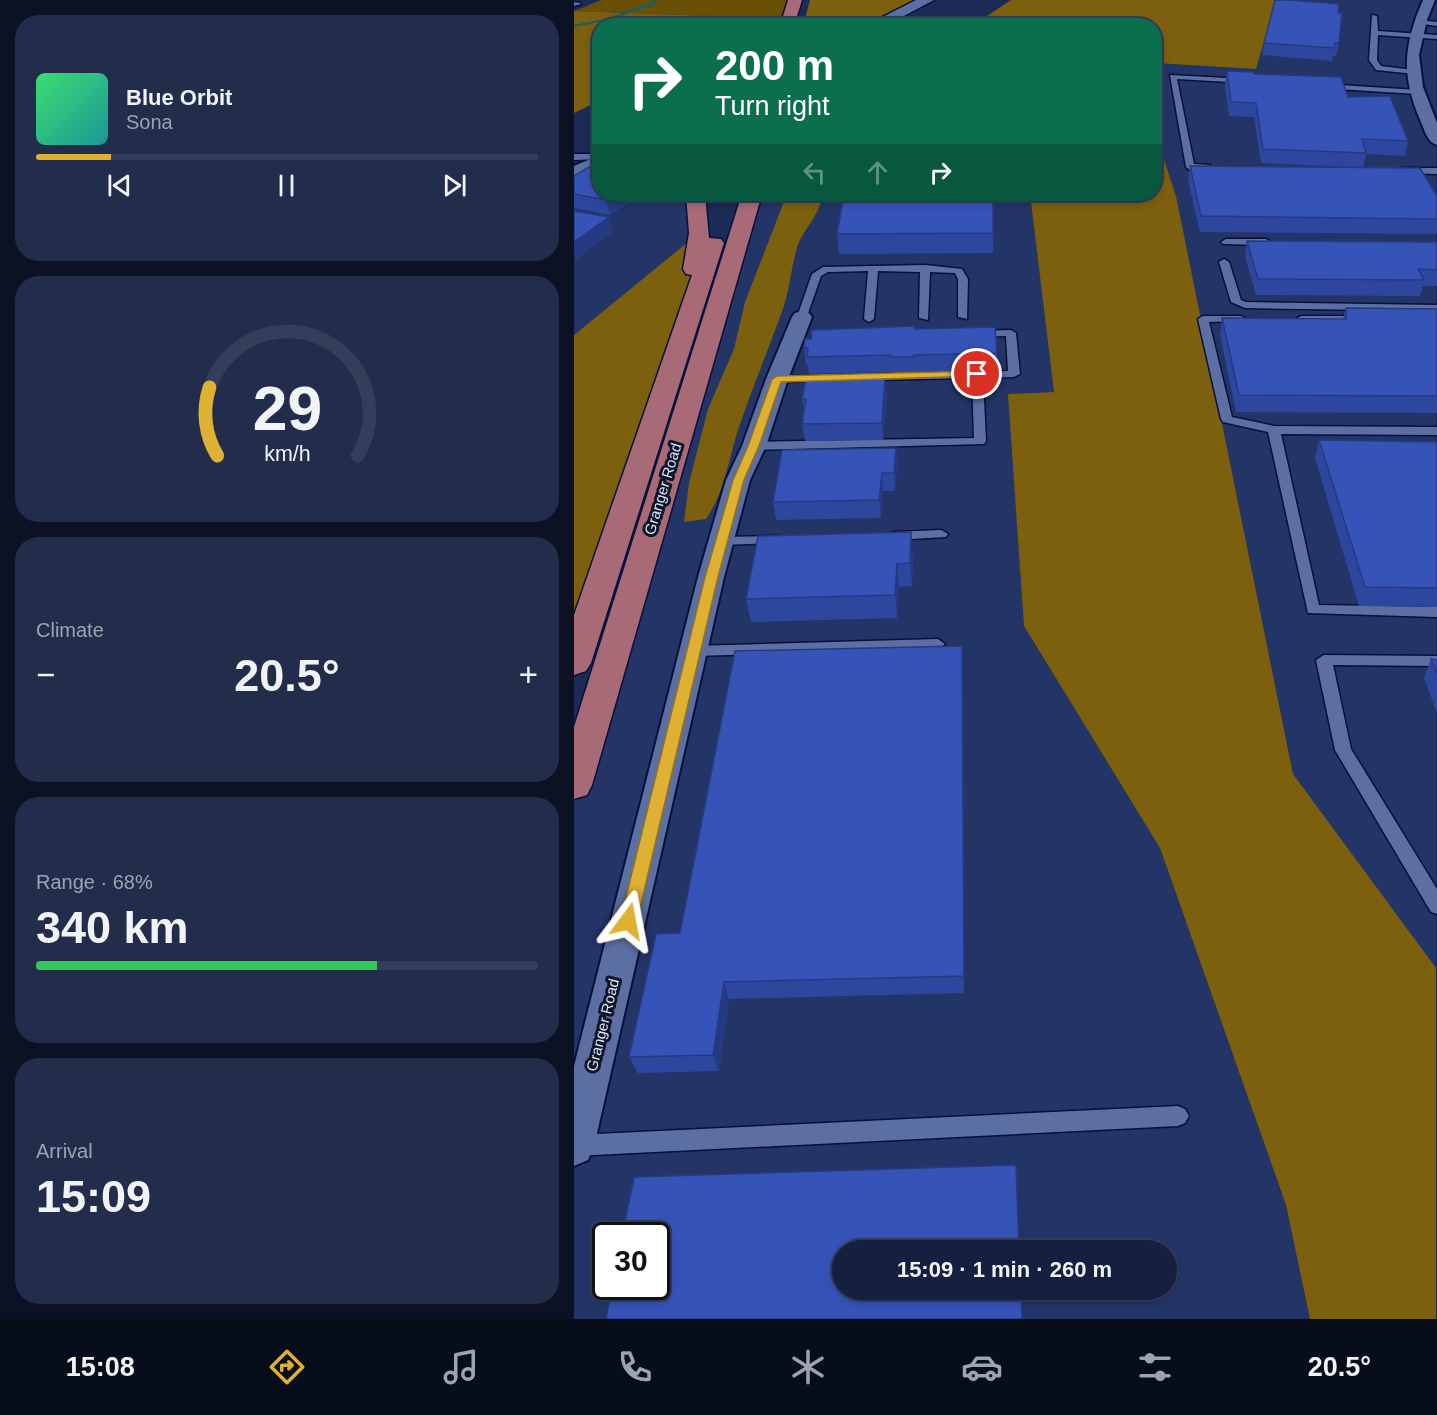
<!DOCTYPE html>
<meta charset="utf-8">
<style>
:root{--surface:#152041;--page:#222d4c;--text:#f1f3f6;--muted:#9da3b1;--line:#343e5a;--accent:#deb133}
body{margin:0;font-family:Helvetica,sans-serif;background:var(--page);color:var(--text);height:100vh;display:flex;flex-direction:column;font-size:22px;white-space:nowrap}
*{box-sizing:border-box;margin:0}
p{font-size:20px;color:var(--muted)}
.icon{flex:none;width:33px;height:33px;fill:none;stroke:currentColor;stroke-width:2;stroke-linecap:round;stroke-linejoin:round}
.map{position:relative;flex:1;overflow:hidden}
.sheet{display:flex;flex-direction:column;gap:15px;padding:15px;background:#0c1224;width:574px}
.sheet>*{flex:none}
.top-card{position:absolute;left:18px;top:18px;width:570px;height:183px;border-radius:24px;box-shadow:0 3px 9px #0003,0 0 0 2px var(--line);background:#0b6e4f;color:#fff;overflow:hidden}
.speed{position:absolute;left:18px;top:1222px;display:flex;gap:12px;font-size:30px;font-weight:700;text-align:center}
.speed>*{display:grid;place-content:center;width:78px;height:78px;border-radius:50%;background:var(--surface);box-shadow:0 3px 9px #0003,0 0 0 2px var(--line);line-height:1}
.speed .limit{border:3px solid #111;border-radius:9px;background:#fff;color:#111}
.pin{position:absolute;display:grid;place-items:center;width:51px;height:51px;color:#fff;margin:-26px;border:3px solid #fff;border-radius:50%;box-shadow:0 2px 6px #0007}
.me{position:absolute;width:66px;margin:-33px;rotate:13deg;stroke-linejoin:round;filter:drop-shadow(0 0 4px #0008)}
.turn{display:flex;align-items:center;gap:21px;height:126px;padding:0 24px;font-size:27px}
.turn .icon{width:78px;height:78px;stroke-width:2.5}
.turn b{display:block;font-size:42px;line-height:51px}
.lanes{display:flex;align-items:center;height:57px;padding:0 24px;background:#0003;justify-content:center;gap:30px;direction:ltr}
.lanes .off{opacity:.35}
.big{font-size:45px;font-weight:700;line-height:1.1}
.sheet .tile{flex:1;display:flex;flex-direction:column;justify-content:center;gap:9px;min-width:0;padding:0 21px;border-radius:24px;background:var(--page)}
.sheet .dial{align-items:center;gap:0}
.dial svg{height:156px;overflow:visible;fill:none;stroke:var(--line);stroke-width:7;stroke-linecap:round;text-anchor:middle}
.dial text{fill:var(--text);stroke:none}
.song{display:flex;align-items:center;gap:18px}
.cover{width:72px;height:72px;border-radius:9px;background:linear-gradient(135deg,hsl(140 70% 55%),hsl(180 70% 35%))}
.played{height:6px;border-radius:3px;background:linear-gradient(90deg,var(--accent) 15%,var(--line) 15%)}
.keys{display:flex;justify-content:space-around;direction:ltr}
.heat{display:flex;justify-content:space-between;align-items:center;font-size:33px;direction:ltr}
.charge{height:9px;border-radius:4px;background:linear-gradient(90deg,#34c759 68%,var(--line) 0)}
.trip{position:absolute;left:258px;top:1240px;width:345px;height:60px;border-radius:30px;background:var(--surface);box-shadow:0 3px 9px #0003,0 0 0 2px var(--line);font-weight:700;line-height:60px;text-align:center}
.tabs{display:flex;height:96px;justify-content:space-around;align-items:center;background:#080d1a;color:var(--muted)}
.tabs .icon{width:42px;height:42px}
.tabs .current{color:var(--accent)}
.tabs b{font-size:27px;color:var(--text)}
main{display:flex;flex:1;min-height:0}
.map>svg:first-child{display:block}
</style>
<main>
<section class="sheet">
<div class="tile">
<div class="song"><i class="cover"></i><div><b>Blue Orbit</b><p>Sona</p></div></div>
<div class="played"></div>
<div class="keys"><svg class="icon" aria-label="previous" viewBox="0 0 24 24"><path d="M18 5L8 12l10 7zM5 5v14"/></svg><svg class="icon" aria-label="pause" viewBox="0 0 24 24"><path d="M8 5v14M16 5v14"/></svg><svg class="icon" aria-label="next" viewBox="0 0 24 24"><path d="M6 5l10 7-10 7zM19 5v14"/></svg></div>
</div>
<div class="tile dial"><svg viewBox="0 0 100 80">
<path d="M14 69A42 42 0 1 1 86 69"/>
<path d="M14 69A42 42 0 0 1 10 34" stroke="#deb133"/>
<text x="50" y="56" font-size="32" font-weight="700">29</text>
<text x="50" y="72" font-size="11">km/h</text>
</svg></div>
<div class="tile"><p>Climate</p>
<div class="heat"><a>−</a><b class="big">20.5°</b><a>+</a></div>
</div>
<div class="tile"><p>Range · 68%</p><b class="big">340 km</b><div class="charge"></div></div>
<div class="tile"><p>Arrival</p><b class="big">15:09</b></div>
</section>
<div class="map">
<svg width="863" height="1319" viewBox="0 0 863 1319">
<rect width="100%" height="100%" fill="#1c2a57"/>
<g fill="#233467" fill-rule="evenodd">
<polygon points="702,0 862,0 862,968 719,774 602,196 581,132 580,63 682,69"/>
<polygon points="25,160 26,194 122,194 125,233 0,335 0,173"/>
<path d="M194 194H456L480 392 435 394 450 626 586 848 712 1205 736 1319H0V785L159 254ZM32 1236H82V1287H32ZM268 1251H592V1290H268Z"/>
</g>
<polygon fill="#695005" points="27,0 221,0 215,19 0,11"/>
<g fill="#7c600e">
<polygon points="236,0 353,0 298,25 229,26"/>
<polygon points="437,0 702,0 682,69 581,63 580,26 398,26"/>
<polygon points="0,11 215,19 213,26 26,26 25,101 0,113"/>
<polygon points="581,132 602,196 719,774 862,968 862,1319 736,1319 712,1205 586,848 450,626 434,394 480,392 456,194 580,194"/>
<path d="M213 194H248C247 216 227 230 222 251 217 270 215 291 209 309 194 350 177 391 163 433 154 463 150 493 132 519L110 522 115 483 134 409 160 349 171 302Z"/>
<polygon points="125,233 125,247 99,362 0,663 0,335"/>
</g>
<g fill="none" stroke-linecap="round" stroke-linejoin="round">
<polygon fill="#1c5e66" fill-rule="evenodd" points="79,0 83,0 81,4 36,20 0,27 0,25 34,18 78,2"/>
<defs>
<g id="lane">
<polygon points="0,2 6,3 7,4 0,6"/>
<polygon points="798,15 803,16 804,31 863,35 863,39 804,35 803,60 807,66 839,70 842,74 802,70 795,60"/>
<polygon points="845,20 863,22 863,26 843,23"/>
<polygon points="596,75 672,79 676,81 672,83 603,79 620,164 636,165 636,169 616,170 612,167"/>
<polygon points="750,84 843,90 847,92 843,94 747,88"/>
<polygon points="0,154 26,154 26,159 0,160"/>
<polygon points="828,168 863,168 863,174 825,173 825,169"/>
<polygon points="652,239 692,239 697,242 692,245 649,244 647,242"/>
<polygon points="650,259 655,262 667,300 672,302 863,305 863,311 671,308 657,302 645,262"/>
<polygon points="351,265 388,269 394,279 393,319 384,317 384,279 381,273 356,272 354,320 345,318 346,272 304,271 300,319 295,322 290,319 294,271 254,272 247,276 232,319 223,317 238,274 249,267"/>
<polygon points="667,316 672,319 671,321 635,322 658,417 700,426 863,427 863,435 707,434 745,605 863,607 863,617 734,613 694,432 649,422 647,419 624,319 629,316"/>
<polygon points="727,316 790,316 795,319 790,322 723,321 722,319"/>
<polygon points="437,330 442,333 446,374 440,377 409,378 412,441 410,444 180,450 174,446 180,442 400,438 398,378 203,382 197,379 203,376 434,371 432,336 403,337 398,334 403,331"/>
<polygon points="367,530 374,534 372,537 319,540 312,536 319,532"/>
<polygon points="203,536 208,537 210,540 208,543 147,545 140,541 147,537"/>
<polygon points="364,639 371,644 364,649 119,656 112,651 119,646"/>
<polygon points="750,655 863,656 863,666 759,665 777,749 863,889 863,914 857,912 761,750 742,660"/>
<polygon points="604,1106 611,1109 615,1116 611,1123 604,1126 0,1156 0,1136 2,1135"/>
</g>
<g id="street">
<path d="M849 0H861L853 20 845 55 849 87 863 123V145C853 142 851 131 847 122 827 76 829 46 849 0Z"/>
<polygon points="228,311 235,313 238,317 214,379 192,446 176,480 150,577 20,1146 14,1160 0,1166 0,1066 124,577 152,480 168,446 192,379 218,317 221,313"/>
</g>
<g id="secondary">
<polygon points="342,0 360,0 311,26 291,26"/>
<polygon points="26,155 26,167 0,179 0,166"/>
</g>
<g id="primary">
<polygon points="214,0 228,0 220,26 206,26"/>
<polygon points="112,194 131,194 135,238 147,239 150,243 17,663 12,671 0,675 0,615 118,275 112,274 109,269 115,233"/>
<polygon points="168,194 188,194 18,785 13,795 0,799 0,727"/>
</g>
</defs>
<use href="#lane" stroke="#07103b" stroke-width="3"/>
<use href="#street" stroke="#07103b" stroke-width="4"/>
<use href="#secondary" stroke="#07103b" stroke-width="3"/>
<use href="#primary" stroke="#07103b" stroke-width="3"/>
<use href="#lane" fill="#5c6fa2" fill-rule="evenodd"/>
<use href="#street" fill="#5c6fa2" fill-rule="evenodd"/>
<use href="#secondary" fill="#5c6fa2" fill-rule="evenodd"/>
<use href="#primary" fill="#a96a77" fill-rule="evenodd"/>
</g>
<g fill="#2e479e">
<polygon points="764,13 765,43 762,56 759,56 758,61 688,55 690,43"/>
<polygon points="653,71 680,74 774,97 834,141 831,156 792,154 789,167 863,196 863,234 626,232 614,180 616,166 781,167 687,163 680,117 655,116 651,85"/>
<polygon points="0,176 68,194 36,215 0,208"/>
<polygon points="420,194 419,253 265,254 263,234"/>
<polygon points="673,241 863,242 863,286 849,286 846,296 682,295 671,256"/>
<polygon points="772,308 863,309 863,413 662,412 646,335 648,318 769,319"/>
<polygon points="341,328 423,353 423,370 341,372 341,374 319,374 318,372 235,374 234,365 232,365 230,348"/>
<polygon points="313,395 309,440 231,441 228,424 230,412 228,399"/>
<polygon points="745,440 863,442 863,607 785,606 741,458"/>
<polygon points="322,448 323,466 321,491 309,491 307,518 202,520 199,502"/>
<polygon points="339,555 338,586 325,587 323,618 177,622 172,599"/>
<polygon points="388,646 390,993 155,999 145,1071 64,1073 55,1057 106,933"/>
<polygon points="857,659 863,660 863,713 850,678"/>
</g>
<g fill="#263a81">
<polygon points="42,194 68,194 36,215 32,200"/>
<polygon points="35,217 39,232 1,260 0,242"/>
<polygon points="311,377 313,395 309,440 308,423"/>
<polygon points="322,448 323,466 321,491 320,473"/>
<polygon points="308,473 309,491 307,518 305,500"/>
<polygon points="337,532 339,555 338,586 336,563"/>
<polygon points="323,564 325,587 323,618 321,595"/>
<polygon points="388,646 389,664 390,993 390,976"/>
<polygon points="150,982 155,999 145,1071 139,1055"/>
</g>
<g fill="#3653b8" stroke="#263a81" stroke-width="1.5">
<polygon points="701,0 715,0 765,4 764,13 768,13 765,43 761,43 760,48 690,43"/>
<polygon points="653,71 680,72 680,74 767,77 774,97 816,96 834,141 788,139 792,153 689,149 682,103 657,102"/>
<polygon points="616,166 846,168 863,196 863,219 627,216"/>
<polygon points="15,167 26,169 26,194 42,194 32,200 0,194 0,176"/>
<polygon points="270,194 419,194 419,233 263,234"/>
<polygon points="0,211 35,217 0,242"/>
<polygon points="673,241 863,242 863,270 844,269 850,280 684,279"/>
<polygon points="772,308 863,309 863,396 665,395 648,318 772,319"/>
<polygon points="341,326 340,329 421,327 423,353 340,355 340,357 317,357 317,355 233,357 234,348 230,348 231,339 237,339 238,330"/>
<polygon points="311,377 308,423 228,424 232,399 228,399 232,379"/>
<polygon points="745,440 863,442 863,588 791,587"/>
<polygon points="322,448 320,473 308,473 305,500 199,502 208,450"/>
<polygon points="337,532 336,563 323,564 321,595 172,599 184,536"/>
<polygon points="388,646 390,976 150,982 139,1055 55,1057 82,934 106,933 161,651"/>
<polygon points="857,659 863,660 863,674"/>
<polygon points="442,1165 445,1251 268,1251 268,1290 447,1290 448,1319 32,1319 38,1287 82,1287 82,1236 48,1236 60,1177"/>
</g>
<polygon fill="#deb133" stroke="#907321" stroke-width="1.5" points="403,371 408,374 407,376 207,382 185,446 170,480 144,577 63,921 60,926 54,928 48,926 46,921 131,577 159,480 174,446 198,379 203,376"/>
<g text-anchor="middle" stroke-width="6" stroke-linejoin="round" paint-order="stroke">
<g font-size="15" fill="#dce5fc" stroke="#0e1529">
<text transform="translate(89 489) rotate(-73)" y="5">Granger Road</text>
<text transform="translate(29 1025) rotate(-76)" y="5">Granger Road</text>
</g>
</g>
</svg>
<div class="speed"><div class="limit">30</div></div>
<div class="pin" style="left:403px;top:374px;background:#d93025"><svg class="icon" aria-label="arrive" viewBox="0 0 24 24"><path d="M6 21V4h12l-3 4 3 4H6"/></svg></div>
<svg class="me" style="left:54px;top:921px" viewBox="-20 -20 40 40"><path d="M0-17L14 15 0 8-14 15z" fill="#deb133" stroke="#fff" stroke-width="4"/></svg>
<div class="trip">15:09 · 1 min · 260 m</div>
<div class="top-card">
<div class="turn"><svg class="icon" aria-label="right" viewBox="0 0 24 24"><path d="M7 20v-9h11M14 6l5 5-5 5"/></svg><div><b>200 m</b>Turn right</div></div>
<div class="lanes"><svg class="icon off" aria-label="left" viewBox="0 0 24 24"><path d="M17 20v-9H6M10 6l-5 5 5 5"/></svg><svg class="icon off" aria-label="ahead" viewBox="0 0 24 24"><path d="M12 20V5M6 11l6-6 6 6"/></svg><svg class="icon" aria-label="right" viewBox="0 0 24 24"><path d="M7 20v-9h11M14 6l5 5-5 5"/></svg></div>
</div>
</div>
</main>
<nav class="tabs">
<b>15:08</b>
<svg class="icon current" aria-label="directions" viewBox="0 0 24 24"><path d="M12 3l9 9-9 9-9-9zM9 14v-3h6M13 9l2 2-2 2"/></svg>
<svg class="icon" aria-label="music" viewBox="0 0 24 24"><path d="M9 18V5l10-2v13"/><circle cx="6" cy="18" r="3"/><circle cx="16" cy="16" r="3"/></svg>
<svg class="icon" aria-label="phone" viewBox="0 0 24 24"><path d="M5 4h4l2 5-3 2q2 4 5 5l2-3 5 2v4C11 20 4 13 5 4z"/></svg>
<svg class="icon" aria-label="climate" viewBox="0 0 24 24"><path d="M12 3v18M4 7l16 10M4 17L20 7"/></svg>
<svg class="icon" aria-label="car" viewBox="0 0 24 24"><path d="M5 17H2v-5l4-1 3-4h7l3 4 3 1v5h-3M9 17h6M6 11h13"/><circle cx="7" cy="17" r="2"/><circle cx="17" cy="17" r="2"/></svg>
<svg class="icon" aria-label="filters" viewBox="0 0 24 24"><path d="M4 7h16M4 17h16"/><circle cx="9" cy="7" r="2"/><circle cx="15" cy="17" r="2"/></svg>
<b>20.5°</b>
</nav>
